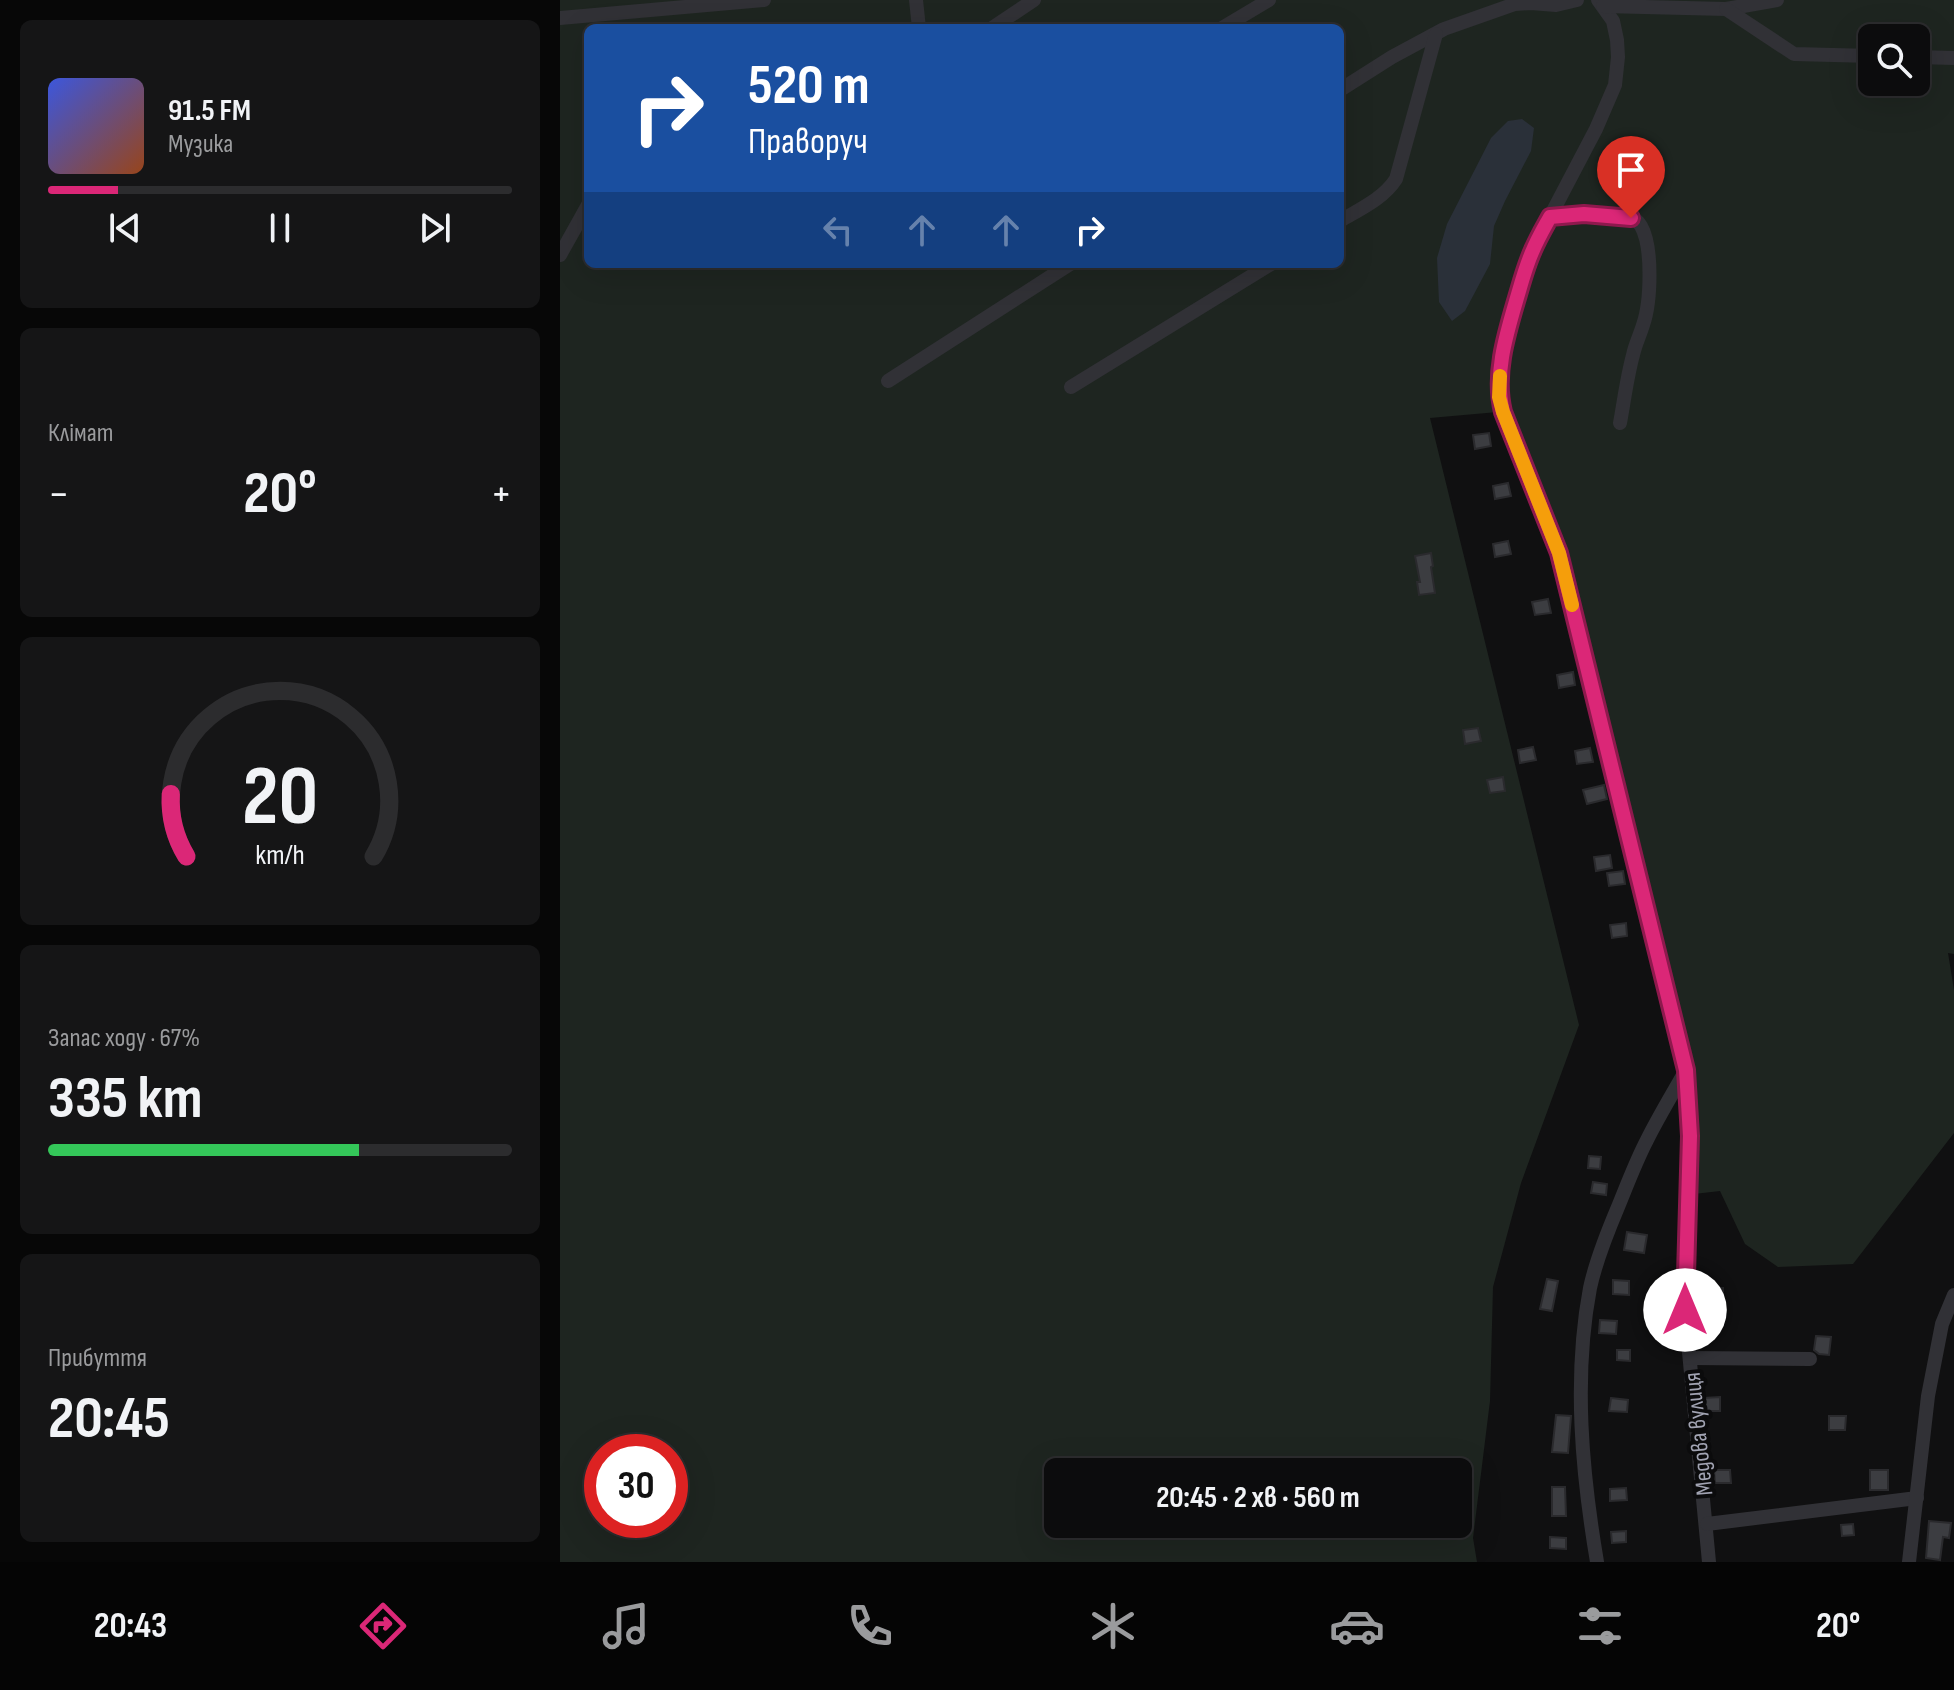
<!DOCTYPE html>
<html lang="uk">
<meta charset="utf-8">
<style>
:root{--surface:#0c0c0d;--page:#151516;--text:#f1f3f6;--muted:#9a9b9d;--line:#2c2c2e;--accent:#db2777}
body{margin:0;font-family:"Sofia Sans Condensed",sans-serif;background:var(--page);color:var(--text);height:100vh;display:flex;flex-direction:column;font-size:30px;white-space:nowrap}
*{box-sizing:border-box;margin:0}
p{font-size:26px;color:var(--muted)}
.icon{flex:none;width:44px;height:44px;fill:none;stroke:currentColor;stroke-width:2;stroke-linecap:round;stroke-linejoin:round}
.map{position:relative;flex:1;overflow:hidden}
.panel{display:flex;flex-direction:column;gap:20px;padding:20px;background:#070707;width:560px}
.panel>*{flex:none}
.hud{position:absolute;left:24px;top:24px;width:760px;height:244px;border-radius:12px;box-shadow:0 8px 32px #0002,0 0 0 2px var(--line);background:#1a4fa0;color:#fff;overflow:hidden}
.tools{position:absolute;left:1298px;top:24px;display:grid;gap:16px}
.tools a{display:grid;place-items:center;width:72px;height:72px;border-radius:12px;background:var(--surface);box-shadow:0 8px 32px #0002,0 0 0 2px var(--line);font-size:40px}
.speed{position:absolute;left:24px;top:1434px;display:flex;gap:16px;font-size:40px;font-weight:700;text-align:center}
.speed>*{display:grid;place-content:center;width:104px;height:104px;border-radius:50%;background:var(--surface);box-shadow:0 8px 32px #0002,0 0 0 2px var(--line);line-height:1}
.speed .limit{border:12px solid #d22;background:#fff;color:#111}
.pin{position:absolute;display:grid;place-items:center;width:68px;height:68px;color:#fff;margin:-82px -34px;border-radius:50% 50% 50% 0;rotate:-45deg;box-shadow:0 0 8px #0007}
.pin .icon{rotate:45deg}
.me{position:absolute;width:88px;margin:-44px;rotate:0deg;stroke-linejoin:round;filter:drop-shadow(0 0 6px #0008)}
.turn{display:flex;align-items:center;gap:28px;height:168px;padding:0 32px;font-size:36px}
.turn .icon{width:104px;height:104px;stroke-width:2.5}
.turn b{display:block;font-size:56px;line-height:68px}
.lanes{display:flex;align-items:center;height:76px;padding:0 32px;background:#0003;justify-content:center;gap:40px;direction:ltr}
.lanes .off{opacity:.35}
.big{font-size:60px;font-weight:700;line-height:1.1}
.panel .card{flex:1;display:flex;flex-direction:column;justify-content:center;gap:12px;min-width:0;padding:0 28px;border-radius:12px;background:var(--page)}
.panel .dial{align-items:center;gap:0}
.dial svg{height:208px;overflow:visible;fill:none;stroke:var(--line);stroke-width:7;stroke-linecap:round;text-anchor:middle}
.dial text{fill:var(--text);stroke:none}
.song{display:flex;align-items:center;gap:24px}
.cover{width:96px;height:96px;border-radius:12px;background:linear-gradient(135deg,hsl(230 70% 55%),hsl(20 70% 35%))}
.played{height:8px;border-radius:4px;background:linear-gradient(90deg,var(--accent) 15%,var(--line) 15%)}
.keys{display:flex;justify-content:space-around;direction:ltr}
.heat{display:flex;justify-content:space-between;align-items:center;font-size:44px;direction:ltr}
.charge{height:12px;border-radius:6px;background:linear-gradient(90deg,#34c759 67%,var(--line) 0)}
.trip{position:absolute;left:484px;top:1458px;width:428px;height:80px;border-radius:12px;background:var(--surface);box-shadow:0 8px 32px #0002,0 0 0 2px var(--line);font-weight:700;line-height:80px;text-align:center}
.tab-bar{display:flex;height:128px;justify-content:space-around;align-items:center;background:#050505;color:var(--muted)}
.tab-bar .icon{width:56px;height:56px}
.tab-bar .active{color:var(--accent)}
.tab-bar b{font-size:36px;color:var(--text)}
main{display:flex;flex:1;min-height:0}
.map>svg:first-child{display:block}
</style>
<main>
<section class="panel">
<div class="card">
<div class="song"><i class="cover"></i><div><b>91.5 FM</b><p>Музика</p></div></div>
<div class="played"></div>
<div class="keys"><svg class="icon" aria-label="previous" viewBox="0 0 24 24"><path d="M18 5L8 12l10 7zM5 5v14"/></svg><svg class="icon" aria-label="pause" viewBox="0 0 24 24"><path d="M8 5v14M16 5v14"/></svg><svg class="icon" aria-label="next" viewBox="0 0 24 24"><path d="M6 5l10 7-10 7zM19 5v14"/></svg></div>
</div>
<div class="card"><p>Клімат</p>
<div class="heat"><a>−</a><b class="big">20°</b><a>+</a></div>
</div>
<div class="card dial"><svg viewBox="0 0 100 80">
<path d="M14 69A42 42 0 1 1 86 69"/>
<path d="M14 69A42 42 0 0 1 8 45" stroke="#db2777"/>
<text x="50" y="56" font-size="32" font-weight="700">20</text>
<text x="50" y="72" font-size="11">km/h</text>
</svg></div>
<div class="card"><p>Запас ходу · 67%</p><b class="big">335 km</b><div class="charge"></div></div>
<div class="card"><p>Прибуття</p><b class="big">20:45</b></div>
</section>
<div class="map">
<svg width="1394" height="1562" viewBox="0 0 1394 1562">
<rect width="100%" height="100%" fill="#101011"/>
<path fill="#1e2520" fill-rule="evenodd" d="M0 0H1394V954L1388 953 1394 990V1133L1293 1264 1218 1267 1185 1244 1160 1191 1134 1194 1131 1066 1005 548 949 411 870 418 1019 1025 961 1183 933 1287 930 1401 913 1538 917 1562H0ZM28 28H780V264H28ZM1312 38H1356V82H1312ZM42 1452H110V1520H42ZM498 1472H898V1524H498Z"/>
<polygon fill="#2a3039" points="962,119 974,128 971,151 945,201 934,226 930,264 905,311 892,321 879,302 877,258 887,224 931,138 948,121"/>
<g fill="#3c3d41" stroke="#2a2a2d" stroke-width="2">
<polygon points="929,433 931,446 915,449 913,435"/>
<polygon points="948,483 951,496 935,499 933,486"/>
<polygon points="948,541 951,554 935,557 933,544"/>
<polygon points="871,553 873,566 871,567 875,593 859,595 857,582 860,582 855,556"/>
<polygon points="988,599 991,613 975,615 972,602"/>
<polygon points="1013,672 1015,685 999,688 997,675"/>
<polygon points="918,728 921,741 905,744 903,730"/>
<polygon points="973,747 976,760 960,763 958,750"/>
<polygon points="1030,748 1033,762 1017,764 1015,751"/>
<polygon points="943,777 945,791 930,793 927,780"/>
<polygon points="1044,785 1047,799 1027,804 1023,790"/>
<polygon points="1050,855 1052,868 1036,871 1034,857"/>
<polygon points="1063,871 1065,884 1049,886 1047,873"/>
<polygon points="1066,923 1067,936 1052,938 1050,925"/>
<polygon points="1029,1156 1041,1157 1040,1169 1028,1168"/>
<polygon points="1033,1182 1047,1184 1046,1195 1031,1193"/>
<polygon points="1067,1232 1087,1235 1084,1253 1064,1250"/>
<polygon points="987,1279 998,1281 992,1311 980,1309"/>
<polygon points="1053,1280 1069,1281 1069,1295 1053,1294"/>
<polygon points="1163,1288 1163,1302 1145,1302 1145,1289"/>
<polygon points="1040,1320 1057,1321 1056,1334 1039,1333"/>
<polygon points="1256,1336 1271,1337 1269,1355 1259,1354 1254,1350"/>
<polygon points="1057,1350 1070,1350 1070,1361 1057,1360"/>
<polygon points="1160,1397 1160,1411 1145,1411 1144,1398"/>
<polygon points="1051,1398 1068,1400 1067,1412 1049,1411"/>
<polygon points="996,1415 1011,1416 1008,1453 992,1452"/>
<polygon points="1269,1416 1286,1416 1285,1430 1269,1430"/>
<polygon points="1154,1470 1170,1470 1171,1483 1155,1483"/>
<rect x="1310" y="1470" width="18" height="20"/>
<polygon points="992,1487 1005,1487 1006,1516 992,1516"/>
<polygon points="1066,1488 1067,1500 1050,1501 1050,1489"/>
<polygon points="1369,1521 1391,1523 1389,1538 1383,1537 1380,1560 1366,1558"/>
<polygon points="1293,1524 1294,1535 1282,1536 1281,1525"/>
<polygon points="1066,1531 1066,1542 1052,1543 1051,1532"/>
<polygon points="990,1537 1006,1538 1006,1549 990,1548"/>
</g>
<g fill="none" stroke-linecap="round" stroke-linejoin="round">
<g stroke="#313136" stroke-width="14">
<polyline points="356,0 359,28"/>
<polyline points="1038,0 1053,21 1057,40 1058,57 1055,85 1036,129 972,251 945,343 940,374 939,397 943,412 999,553 1126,1070 1130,1136 1125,1310 1149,1562"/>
<polyline points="1043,6 1166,9 1217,0"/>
<polyline points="1166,9 1234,54 1312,56"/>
<polyline points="0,18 204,0"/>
<polyline points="432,28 474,0"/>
<polyline points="662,28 709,0"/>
<polyline points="1356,57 1394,58"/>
<polyline points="780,90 832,57 884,29 955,4 971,3 996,5 1017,0"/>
<path d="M990 217 1024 214 1071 218C1076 220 1078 221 1081 226 1093 247 1091 302 1083 325 1080 335 1075 345 1073 355 1067 377 1064 401 1060 423"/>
<path d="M780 221C800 209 823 199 836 179L876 34"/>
<polyline points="0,255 28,205"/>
<polyline points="328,381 510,264"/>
<polyline points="511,387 711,264"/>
<polyline points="1130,1358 1250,1359"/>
<polyline points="1147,1524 1357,1498"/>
<path d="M1037 1562C1022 1473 1013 1378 1030 1288 1036 1260 1047 1233 1058 1207 1067 1185 1076 1161 1087 1140 1099 1116 1113 1093 1126 1070"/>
<polyline points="1349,1562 1368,1396 1382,1324 1394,1295"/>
</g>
</g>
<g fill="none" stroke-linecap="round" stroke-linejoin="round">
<defs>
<path id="route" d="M1071 218 1024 214 990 217C984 228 978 238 973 250 967 263 963 277 959 291 948 329 933 372 943 412L999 553 1126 1070 1130 1136 1125 1310"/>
</defs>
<use href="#route" stroke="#8e194d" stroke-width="20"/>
<use href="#route" stroke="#db2777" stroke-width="14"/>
<polyline stroke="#f59e0b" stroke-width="14" points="940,376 939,397 943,412 999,553 1012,605"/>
</g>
<g text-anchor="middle" stroke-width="8" stroke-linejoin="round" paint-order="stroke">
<g font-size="24" fill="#a1a3b2" stroke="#0b0b0c">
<text transform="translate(1138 1434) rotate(-96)" y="8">Медова вулиця</text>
</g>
</g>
</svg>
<div class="tools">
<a><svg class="icon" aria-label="search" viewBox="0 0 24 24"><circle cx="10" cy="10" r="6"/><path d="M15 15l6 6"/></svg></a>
</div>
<div class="speed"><div class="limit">30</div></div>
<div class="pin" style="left:1071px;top:218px;background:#d93025"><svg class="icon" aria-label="arrive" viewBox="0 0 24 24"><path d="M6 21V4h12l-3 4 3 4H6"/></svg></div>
<svg class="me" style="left:1125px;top:1310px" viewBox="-20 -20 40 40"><circle r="19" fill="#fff"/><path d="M0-13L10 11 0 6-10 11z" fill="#db2777"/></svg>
<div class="trip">20:45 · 2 хв · 560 m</div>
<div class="hud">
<div class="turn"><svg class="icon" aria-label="right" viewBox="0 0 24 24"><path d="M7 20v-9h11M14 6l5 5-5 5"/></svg><div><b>520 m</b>Праворуч</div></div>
<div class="lanes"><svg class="icon off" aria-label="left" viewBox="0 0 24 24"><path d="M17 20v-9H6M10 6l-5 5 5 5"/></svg><svg class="icon off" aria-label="ahead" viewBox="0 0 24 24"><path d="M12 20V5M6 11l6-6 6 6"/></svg><svg class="icon off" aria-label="ahead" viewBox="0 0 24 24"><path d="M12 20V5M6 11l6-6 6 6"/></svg><svg class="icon" aria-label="right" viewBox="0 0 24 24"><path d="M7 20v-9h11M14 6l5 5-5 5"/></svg></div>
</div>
</div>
</main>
<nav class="tab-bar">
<b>20:43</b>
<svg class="icon active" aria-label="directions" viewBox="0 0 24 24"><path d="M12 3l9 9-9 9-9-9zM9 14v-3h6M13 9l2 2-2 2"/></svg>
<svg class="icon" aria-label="music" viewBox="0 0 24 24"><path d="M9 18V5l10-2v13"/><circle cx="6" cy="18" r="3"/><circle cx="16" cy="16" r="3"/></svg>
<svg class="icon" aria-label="phone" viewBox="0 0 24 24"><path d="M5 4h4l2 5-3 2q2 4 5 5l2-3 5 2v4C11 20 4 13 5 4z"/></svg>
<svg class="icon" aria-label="climate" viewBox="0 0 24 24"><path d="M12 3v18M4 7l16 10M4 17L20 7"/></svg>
<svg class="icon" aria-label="car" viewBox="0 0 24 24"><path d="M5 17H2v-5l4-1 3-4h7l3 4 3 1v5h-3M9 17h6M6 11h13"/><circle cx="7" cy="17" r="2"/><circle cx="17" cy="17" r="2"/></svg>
<svg class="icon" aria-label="filters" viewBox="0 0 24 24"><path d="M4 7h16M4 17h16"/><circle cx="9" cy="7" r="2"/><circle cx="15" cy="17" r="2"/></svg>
<b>20°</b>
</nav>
